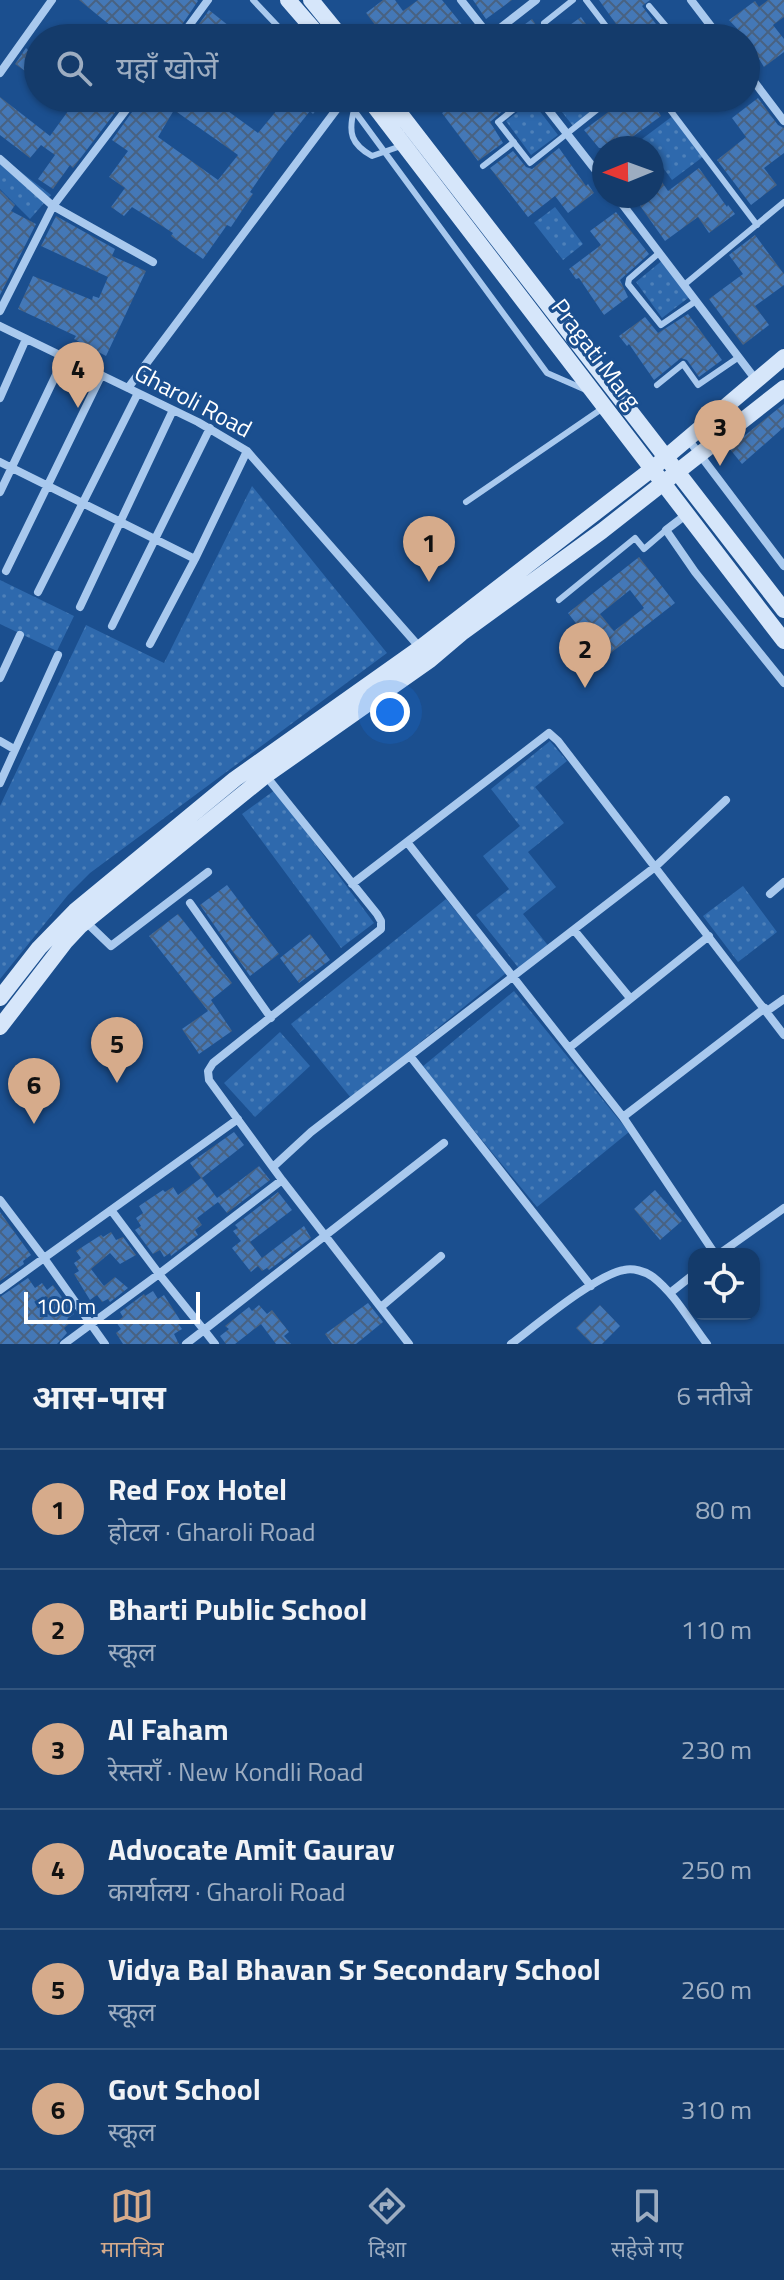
<!DOCTYPE html>
<html lang="hi">
<head>
<meta charset="utf-8">
<style>
	body { margin:0; font-family:"Titillium Web","Noto Sans Devanagari",sans-serif; background:#1d4271; color:#f1f3f6 }
	.controls { position:absolute; right:24px; bottom:24px; display:grid; overflow:hidden; border-radius:16px; box-shadow:0 2px 6px #0004 }
	.controls button { width:72px; height:72px; display:grid; place-items:center; padding:0; border:0; border-bottom:2px solid #33557e; background:#143b6b; color:#f1f3f6; font:40px sans-serif }
	.compass { position:absolute; left:592px; top:136px; width:72px; height:72px; border-radius:50%; background:#143b6b; box-shadow:0 2px 6px #0004; rotate:269deg }
	.scale { position:absolute; left:24px; bottom:20px; width:176px; box-sizing:border-box; padding-left:8px; border:4px solid #fff; border-top:0; font-size:22px; line-height:28px; white-space:nowrap; color:#fff; -webkit-text-stroke:6px #1b4f8f; paint-order:stroke }
	.you { position:absolute; left:390px; top:712px; width:28px; height:28px; margin:-20px; border:6px solid #fff; border-radius:50%; background:#1a73e8; box-shadow:0 0 0 12px #1a73e833 }
	.badge { display:grid; place-items:center; width:52px; height:52px; border-radius:50%; background:#d6ab8b; color:#111; font-size:26px; font-weight:700 }
	.pin { position:absolute; translate:-50% -66px; filter:drop-shadow(0 2px 4px #0008) }
	.pin::after { content:''; position:absolute; top:42px; width:28px; height:24px; background:inherit; clip-path:polygon(0 0,100% 0,50% 100%) }
	.list { margin:0; padding:0; list-style:none }
	h2 { display:flex; justify-content:space-between; align-items:center; height:104px; margin:0; padding:0 32px; font-size:34px }
	h2 small { font-size:26px; font-weight:400; color:#9dadc1 }
	.list li { display:grid; grid-template-columns:52px 1fr auto; gap:24px; align-items:center; box-sizing:border-box; height:120px; padding:0 32px; border-top:2px solid #33557e }
	.list b { display:block; font-size:30px; white-space:nowrap }
	.list p { margin:0; font-size:26px; white-space:nowrap; color:#9dadc1 }
	.list em { font-size:26px; font-style:normal; color:#9dadc1 }
	.icon { flex:none; width:44px; height:44px; fill:none; stroke:currentColor; stroke-width:2; stroke-linecap:round; stroke-linejoin:round }
	.map { position:relative; flex:none; width:784px; height:1344px; overflow:hidden }
	.search { position:absolute; background:#143b6b; box-shadow:0 2px 6px #0004; left:24px; right:24px; top:24px; height:88px; display:flex; align-items:center; gap:20px; box-sizing:border-box; padding:0 28px; border-radius:44px; color:#9dadc1; font-size:30px }
	.sheet { height:824px; background:#143b6b }
	nav { display:flex; justify-content:space-around; align-items:center; box-sizing:border-box; height:112px; border-top:2px solid #33557e; background:#143b6b; font-size:22px; color:#9dadc1 }
	nav a { display:grid; justify-items:center; gap:4px }
	nav .on { color:#d6ab8b }
	.map>svg:first-child { display:block }
	.green { fill:url(#green-dots) }
	.building { fill:url(#building-cross-hatch); fill-rule:evenodd }
	.lines { fill:none; stroke-linecap:round; stroke-linejoin:round }
	.lane { stroke:#a9c9ee; stroke-width:6 }
	.street { stroke:#a9c9ee; stroke-width:8 }
	.secondary { stroke:#d6e6fa; stroke-width:16 }
	.labels { text-anchor:middle; stroke-width:6; stroke-linejoin:round; paint-order:stroke }
	.street-label { font-size:24px; fill:#fff; stroke:#1b4f8f }
</style>
</head>
<body>
<div class="map">
<svg width="784" height="1344" viewBox="0 0 784 1344">
	<defs>
		<pattern id="green-dots" width="8" height="8" patternUnits="userSpaceOnUse" patternTransform="scale(2)"><rect width="8" height="8" fill="#2e69ad"/><path d="M2 2h.1M6 6h.1" fill="none" stroke="#4d80b9" stroke-width="1.8" stroke-linecap="round"/></pattern>
		<pattern id="building-cross-hatch" width="8" height="8" patternUnits="userSpaceOnUse" patternTransform="scale(2)"><rect width="8" height="8" fill="#4478b7"/><path d="M0 0l8 8M0 8l8-8" fill="none" stroke="#486282"/></pattern>
	</defs>
	<rect width="100%" height="100%" fill="#1b4f8f"/>
	<path class="green" d="M551 98H589L596 107 573 126Z
		M532 101 558 135 531 155 506 121Z
		M674 115 704 156 672 180 652 153V148H648L642 139Z
		M0 156 51 195 30 219 0 189Z
		M555 207 583 244 563 260 534 223Z
		M664 259 692 295 662 318 636 282Z
		M252 486 387 653 90 873 68 895 0 979V806L86 625 164 663Z
		M0 580 74 616 57 651 0 624Z
		M550 741 567 761 535 787 564 823 528 852 556 887 523 914 550 948 521 971 476 915 509 889 483 856 520 826 491 789Z
		M275 790 374 923 341 948 242 814Z
		M743 886 777 932 738 962 703 916Z
		M446 899 506 973 351 1098 291 1024Z
		M514 991 629 1132 537 1207 422 1067Z
		M280 1032 310 1066 255 1117 224 1083Z"/>
	<path class="building" d="M79 0H197L198 1 173 38H126Z
		M383 0H395L403 11 418 0H442L473 38H385L366 13Z
		M473 0H512L486 19Z
		M599 0H650L642 6 656 24 641 38H626Z
		M768 0H784V17L773 25 784 39V52L764 67 746 38 729 20 755 1 759 7Z
		M209 10 234 30 228 38H189Z
		M581 17 593 34 588 38H552Z
		M532 19 545 38H506Z
		M38 39V80L15 64 26 48 29 51Z
		M0 97 50 136 71 107 60 98H126L73 168 70 165 53 189 38 179 55 155 41 145 30 158 0 135Z
		M142 98H210L258 133 287 98H326L313 114 310 111 278 151 250 192 253 194 231 227 227 225 203 259 171 236 173 233 132 207 124 216 111 207 125 188 109 177 128 151 112 140ZM174 110 238 155 218 180 158 137Z
		M463 98H471L481 112 500 98H518L490 122 503 143 478 161 442 113Z
		M608 98H655L661 109 658 111 661 116 631 138 638 148H599L584 130 615 107Z
		M758 98 778 125 784 128V153L764 168 777 185 751 205 717 160 746 137 732 118Z
		M559 148 586 186 588 184 594 193 568 213 555 196 528 217 490 168 513 151 526 167 532 169Z
		M699 168 727 207 728 205 735 214 709 233 698 217 665 241 633 196H652V180L658 176 668 191Z
		M0 190 15 205 11 211 36 224 0 295Z
		M616 212 649 254 620 280 628 297 604 315 579 278 576 279 569 269 601 245 590 231Z
		M56 216 115 249 112 256 146 271 106 356 74 339 76 336 18 309 33 276 92 300 93 296 99 298 108 277 41 246Z
		M755 235 784 274V285L755 306 769 325 743 345 709 299 743 274 729 255Z
		M688 314 722 360 699 377 687 360 681 358 654 380 629 344 627 346 619 336 645 317 658 333Z
		M784 404V427L742 464 729 448Z
		M639 557 675 603 603 659 568 613ZM630 590 644 608 614 631 600 614Z
		M227 885 279 954 250 976 200 905Z
		M178 914 232 983 211 1000 232 1031 199 1054 182 1029 208 1011 149 936Z
		M310 934 330 960 299 983 280 958Z
		M234 1132 244 1145 202 1178 217 1198 259 1166 270 1180 227 1213 218 1202 197 1218 202 1225 195 1230 198 1235 171 1256 170 1253 164 1257 160 1250 153 1254 135 1230 141 1226 136 1218 143 1213 139 1206 163 1190 165 1192 173 1187 178 1195 201 1178 190 1163Z
		M655 1190 682 1221 660 1240 634 1209Z
		M278 1192 292 1210 250 1242 262 1258 304 1226 311 1238 269 1270 267 1268 262 1271 258 1266 251 1272 232 1248 241 1241 233 1231 238 1228 235 1225Z
		M0 1212 31 1255 23 1261 24 1264 0 1281Z
		M111 1232 116 1240 123 1237 136 1255 120 1264 110 1253 91 1269 104 1286 115 1277 128 1288 110 1302 108 1299 102 1302 97 1295 90 1300 74 1274 79 1271 74 1263 81 1258 76 1251 101 1235 103 1237Z
		M28 1278 35 1288 42 1283 47 1290 53 1285 74 1314 67 1319 70 1323 64 1328 67 1333 57 1344H0V1297Z
		M153 1291 158 1299 164 1295 180 1320 177 1322 182 1329 174 1334 179 1344H123L116 1333 121 1329 116 1322 123 1317 120 1312 144 1294 145 1296Z
		M368 1303 383 1322 356 1344H332L325 1334Z
		M259 1305 267 1314 272 1310 289 1332 284 1336 291 1344H276L261 1324 235 1344H226L220 1336 229 1329 225 1326 249 1307 252 1311Z
		M600 1305 620 1326 602 1344H592L576 1328Z"/>
	<g class="lines">
		<path class="lane" d="M253 0 289 38
			M586 0 615 38
			M544 23 573 0
			M665 25 674 38
			M647 38 665 25 649 6
			M345 98 547 373 586 390
			M528 98 498 122 530 163 603 105 598 98
			M661 98 757 225
			M354 110C348 133 351 144 372 156L401 146
			M483 166 514 142
			M659 253 629 279 628 284 661 325 696 301
			M684 285 784 202
			M657 385 683 364 698 385 739 357
			M466 502 603 408
			M559 600 635 538 644 549 666 530"/>
		<path class="street" d="M461 0 491 38
			M691 0 720 38
			M490 36 536 0
			M180 38 208 0
			M746 71 784 121
			M0 73 52 0
			M539 98 604 181
			M0 159 53 206 153 262
			M616 196 756 380
			M0 311 53 206 135 98
			M0 326 198 422 247 451 422 650
			M128 388 345 98
			M0 398 26 339
			M688 439 784 566
			M0 462 195 559
			M0 492 64 358
			M687 514 666 530 695 572 784 683
			M6 571 101 376
			M38 592 138 393
			M80 607 173 410
			M112 626 210 428
			M150 644 195 559 247 451
			M0 678 20 635
			M0 741 14 749
			M266 776 377 914 381 921V929L213 1063 208 1071 209 1080 282 1180 409 1344
			M0 783 58 655
			M407 842 623 1117 765 1008
			M352 884 549 733 558 741 784 1035
			M770 894 784 882
			M190 903 271 1018
			M86 922 111 946 208 872
			M574 930 630 998
			M767 1011 784 999
			M569 1048 709 936
			M410 1056 591 1286
			M623 1117 715 1254
			M273 1167 311 1132 655 867 726 800
			M0 1200 44 1258 238 1119
			M111 1210 159 1274 282 1180
			M719 1254 784 1208
			M0 1290 44 1258 105 1344
			M670 1293 694 1274
			M381 1307 441 1256
			M64 1344 159 1274 204 1330 186 1344
			M215 1344 204 1330 444 1143
			M511 1344C535 1326 597 1274 624 1270 633 1268 645 1271 653 1277 675 1294 690 1322 707 1344"/>
		<path class="secondary" d="M288 0 321 38
			M311 0 342 38
			M368 98 784 641
			M388 98 784 610
			M0 998 39 948 75 911 235 779 420 648 652 469 784 357
			M0 1027 66 941 80 926 265 776 430 660 463 632 602 531 784 388"/>
	</g>
	<g class="labels">
		<g class="street-label">
			<text transform="translate(596 354) rotate(53)" y="8">Pragati Marg</text>
			<text transform="translate(193 401) rotate(28)" y="8">Gharoli Road</text>
		</g>
	</g>
</svg>
<div class="controls">
<button><svg class="icon" aria-label="locate" viewBox="0 0 24 24"><circle cx="12" cy="12" r="6"/><path d="M12 2v4M12 18v4M2 12h4M18 12h4"/></svg></button>
</div>
<svg class="compass" viewBox="-18 -18 36 36"><path d="M0-13l5 13h-10z" fill="#e53935"/><path d="M0 13l5-13h-10z" fill="#9dadc1"/></svg>
<div class="scale">100 m</div>
<div class="you"></div>
<div class="pin badge" style="left:429px;top:582px">1</div>
<div class="pin badge" style="left:585px;top:688px">2</div>
<div class="pin badge" style="left:720px;top:466px">3</div>
<div class="pin badge" style="left:78px;top:408px">4</div>
<div class="pin badge" style="left:117px;top:1083px">5</div>
<div class="pin badge" style="left:34px;top:1124px">6</div>
<div class="search"><svg class="icon" aria-label="search" viewBox="0 0 24 24"><circle cx="10" cy="10" r="6"/><path d="M15 15l6 6"/></svg>यहाँ खोजें</div>
</div>
<section class="sheet">
<h2>आस-पास<small>6 नतीजे</small></h2>
<ul class="list">
<li><span class="badge">1</span><div><b>Red Fox Hotel</b><p>होटल · Gharoli Road</p></div><em>80 m</em></li>
<li><span class="badge">2</span><div><b>Bharti Public School</b><p>स्कूल</p></div><em>110 m</em></li>
<li><span class="badge">3</span><div><b>Al Faham</b><p>रेस्तराँ · New Kondli Road</p></div><em>230 m</em></li>
<li><span class="badge">4</span><div><b>Advocate Amit Gaurav</b><p>कार्यालय · Gharoli Road</p></div><em>250 m</em></li>
<li><span class="badge">5</span><div><b>Vidya Bal Bhavan Sr Secondary School</b><p>स्कूल</p></div><em>260 m</em></li>
<li><span class="badge">6</span><div><b>Govt School</b><p>स्कूल</p></div><em>310 m</em></li>
</ul>
</section>
<nav>
<a class="on"><svg class="icon" aria-label="map" viewBox="0 0 24 24"><path d="M3 6l6-2 6 2 6-2v14l-6 2-6-2-6 2zM9 4v14M15 6v14"/></svg>मानचित्र</a>
<a><svg class="icon" aria-label="directions" viewBox="0 0 24 24"><path d="M12 3l9 9-9 9-9-9zM9 14v-3h6M13 9l2 2-2 2"/></svg>दिशा</a>
<a><svg class="icon" aria-label="saved" viewBox="0 0 24 24"><path d="M7 4h10v16l-5-4-5 4z"/></svg>सहेजे गए</a>
</nav>
</body>
</html>
